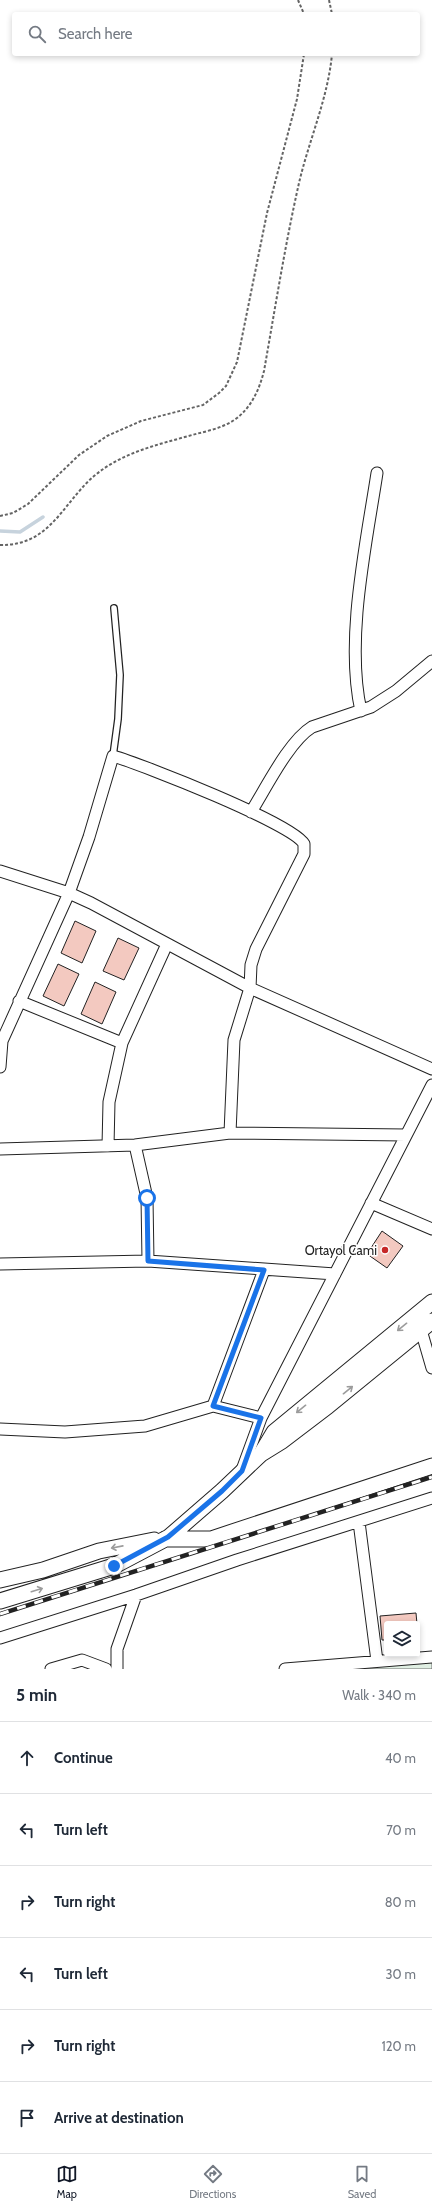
<!DOCTYPE html>
<html lang="en">
<head>
<meta charset="utf-8">
<style>
	body { margin:0; font-family:Cabin,sans-serif; background:#f6f6f7; color:#1f2937 }
	.controls { position:absolute; right:12px; bottom:12px; display:grid; overflow:hidden; border-radius:4px; box-shadow:0 2px 6px #0003 }
	.controls button { width:36px; height:36px; display:grid; place-items:center; padding:0; border:0; border-bottom:1px solid #e0e1e3; background:#fff; color:#1f2937; font:20px sans-serif }
	.stop { position:absolute; width:12px; height:12px; margin:-9px; border:3px solid #1a73e8; border-radius:50%; background:#fff }
	.stop.end { background:#1a73e8; border-color:#fff; box-shadow:0 1px 4px #0008 }
	.list { margin:0; padding:0; list-style:none }
	h2 { display:flex; justify-content:space-between; align-items:center; height:52px; margin:0; padding:0 16px; font-size:17px }
	h2 small { font-size:13px; font-weight:400; color:#747a83 }
	.list li { display:grid; grid-template-columns:26px 1fr auto; gap:12px; align-items:center; box-sizing:border-box; height:72px; padding:0 16px; border-top:1px solid #e0e1e3 }
	.list b { display:block; font-size:15px; white-space:nowrap }
	.list em { font-size:13px; font-style:normal; color:#747a83 }
	.icon { flex:none; width:22px; height:22px; fill:none; stroke:currentColor; stroke-width:2; stroke-linecap:round; stroke-linejoin:round }
	.map { position:relative; flex:none; width:432px; height:1669px; overflow:hidden }
	.search { position:absolute; background:#fff; box-shadow:0 2px 6px #0003; left:12px; right:12px; top:12px; height:44px; display:flex; align-items:center; gap:10px; box-sizing:border-box; padding:0 14px; border-radius:4px; color:#747a83; font-size:15px }
	.sheet { height:484px; background:#fff }
	nav { display:flex; justify-content:space-around; align-items:center; box-sizing:border-box; height:56px; border-top:1px solid #e0e1e3; background:#fff; font-size:11px; color:#747a83 }
	nav a { display:grid; justify-items:center; gap:2px }
	nav .on { color:#111827 }
	.map>svg:first-child { display:block }
	.green { fill:#e0efe3; stroke:#6f6f6f }
	.lines { fill:none; stroke-linecap:round; stroke-linejoin:round }
	.stream { stroke:#c7d3dd; stroke-width:3.5 }
	.building { fill:#f3c9c0; stroke:#222 }
	.lane-casing { stroke:#222; stroke-width:8 }
	.street-casing { stroke:#222; stroke-width:13 }
	.secondary-casing { stroke:#222; stroke-width:17 }
	.path { stroke:#646464; stroke-width:2; stroke-dasharray:3 2; stroke-linecap:butt }
	.lane { stroke:#fff; stroke-width:5.5 }
	.street { stroke:#fff; stroke-width:11 }
	.secondary { stroke:#fff; stroke-width:15 }
	.rail-casing { stroke:#222; stroke-width:4.5 }
	.rail { stroke:#fff; stroke-width:3; stroke-dasharray:9; stroke-linecap:butt }
	.oneway { stroke:#9c9c9c }
	.route { stroke:#1a73e8; stroke-width:5 }
	.poi-dot { fill:#c62828; stroke:#fff; stroke-width:1.5 }
	.labels { text-anchor:middle; stroke-width:3; stroke-linejoin:round; paint-order:stroke }
	.poi-label { font-size:13px; fill:#222; stroke:#fff; text-anchor:end }
</style>
</head>
<body>
<div class="map">
<svg width="432" height="1669" viewBox="0 0 432 1669">
	<rect width="100%" height="100%" fill="#fff"/>
	<path class="green" d="M432 1657V1669H315Z"/>
	<g class="lines">
		<path class="stream" d="M0 531 20 532 43 517"/>
	</g>
	<path class="building" d="M75 921 96 931 82 963 61 953Z
		M118 938 139 948 124 980 103 971Z
		M58 964 79 974 64 1006 43 996Z
		M95 982 116 992 102 1024 81 1014Z
		M382 1231 403 1246 387 1268 367 1254Z
		M416 1613 417 1624H387V1640H382L380 1616Z"/>
	<g class="lines">
		<defs>
			<path id="lane" d="M113 756 118 719 120 675 114 608"/>
			<path id="street" d="M361 711C345 640 366 545 377 473
				M251 812C266 788 289 741 312 727L371 707 396 691 432 661
				M0 871 69 893 91 903 250 988 432 1069
				M19 1001 122 1043
				M0 1067 2 1041 69 893 89 837 113 756C141 764 294 824 304 844V854L256 949 251 965 250 988 234 1040 230 1133
				M135 1145 147 1198 148 1261
				M108 1146 109 1102 122 1043 167 944
				M0 1149 135 1145 230 1133 406 1135
				M371 1203 432 1229
				M0 1264 148 1261 335 1274
				M421 1330 432 1368
				M213 1406 264 1270
				M0 1429 65 1432 145 1426 213 1406 261 1418
				M242 1470 261 1418 432 1085
				M359 1522 377 1661
				M0 1638 136 1595 237 1560 432 1498
				M51 1669 82 1660 106 1669
				M117 1669V1649L136 1595
				M285 1669 432 1657"/>
			<path id="secondary" d="M262 1452 274 1432 432 1302
				M165 1539H211L432 1466
				M0 1580 43 1570 99 1551 154 1540
				M0 1601 114 1566 169 1537 222 1491 261 1454 282 1441 328 1406 432 1321"/>
		</defs>
		<use href="#lane" class="lane-casing"/>
		<use href="#street" class="street-casing"/>
		<use href="#secondary" class="secondary-casing"/>
		<path class="path" d="M298 0 304 14
			M329 0 332 14
			M0 516 13 513 28 504 79 455 107 436 141 421 203 405 219 393 226 386 237 362 267 213 297 99 304 54
			M0 545C50 546 62 504 94 476 123 452 157 445 192 435 207 431 224 428 237 418 252 406 259 390 264 371 275 309 285 245 299 183 309 140 328 98 332 54"/>
		<use href="#lane" class="lane"/>
		<use href="#street" class="street"/>
		<use href="#secondary" class="secondary"/>
		<defs>
			<path id="rail" d="M0 1614 432 1477"/>
		</defs>
		<use href="#rail" class="rail-casing"/>
		<use href="#rail" class="rail"/>
	</g>
	<defs><path id="oneway-shaft" d="M-6 0H5M1.5-3L5.5 0L1.5 3" fill="none" stroke-width="1.6" stroke-linecap="round" stroke-linejoin="round"/></defs>
	<g class="oneway">
		<use href="#oneway-shaft" transform="translate(402 1327) rotate(141)"/>
		<use href="#oneway-shaft" transform="translate(348 1390) rotate(-39)"/>
		<use href="#oneway-shaft" transform="translate(301 1409) rotate(141)"/>
		<use href="#oneway-shaft" transform="translate(117 1547) rotate(169)"/>
		<use href="#oneway-shaft" transform="translate(37 1590) rotate(-17)"/>
	</g>
	<g class="lines">
		<path class="route" d="M114 1566 168 1537 222 1491 242 1471 261 1418 213 1406 264 1270 148 1261 147 1198"/>
	</g>
	<circle class="poi-dot" cx="385" cy="1250" r="4"/>
	<g class="labels">
		<g class="poi-label">
			<text x="377" y="1255">Ortayol Cami</text>
		</g>
	</g>
</svg>
<div class="controls">
<button><svg class="icon" aria-label="layers" viewBox="0 0 24 24"><path d="M12 4l9 5-9 5-9-5zM3 14l9 5 9-5"/></svg></button>
</div>
<div class="stop" style="left:147px;top:1198px"></div>
<div class="stop end" style="left:114px;top:1566px"></div>
<div class="search"><svg class="icon" aria-label="search" viewBox="0 0 24 24"><circle cx="10" cy="10" r="6"/><path d="M15 15l6 6"/></svg>Search here</div>
</div>
<section class="sheet">
<h2>5 min<small>Walk · 340 m</small></h2>
<ul class="list">
<li><svg class="icon" aria-label="ahead" viewBox="0 0 24 24"><path d="M12 20V5M6 11l6-6 6 6"/></svg><div><b>Continue</b></div><em>40 m</em></li>
<li><svg class="icon" aria-label="left" viewBox="0 0 24 24"><path d="M17 20v-9H6M10 6l-5 5 5 5"/></svg><div><b>Turn left</b></div><em>70 m</em></li>
<li><svg class="icon" aria-label="right" viewBox="0 0 24 24"><path d="M7 20v-9h11M14 6l5 5-5 5"/></svg><div><b>Turn right</b></div><em>80 m</em></li>
<li><svg class="icon" aria-label="left" viewBox="0 0 24 24"><path d="M17 20v-9H6M10 6l-5 5 5 5"/></svg><div><b>Turn left</b></div><em>30 m</em></li>
<li><svg class="icon" aria-label="right" viewBox="0 0 24 24"><path d="M7 20v-9h11M14 6l5 5-5 5"/></svg><div><b>Turn right</b></div><em>120 m</em></li>
<li><svg class="icon" aria-label="arrive" viewBox="0 0 24 24"><path d="M6 21V4h12l-3 4 3 4H6"/></svg><div><b>Arrive at destination</b></div></li>
</ul>
</section>
<nav>
<a class="on"><svg class="icon" aria-label="map" viewBox="0 0 24 24"><path d="M3 6l6-2 6 2 6-2v14l-6 2-6-2-6 2zM9 4v14M15 6v14"/></svg>Map</a>
<a><svg class="icon" aria-label="directions" viewBox="0 0 24 24"><path d="M12 3l9 9-9 9-9-9zM9 14v-3h6M13 9l2 2-2 2"/></svg>Directions</a>
<a><svg class="icon" aria-label="saved" viewBox="0 0 24 24"><path d="M7 4h10v16l-5-4-5 4z"/></svg>Saved</a>
</nav>
</body>
</html>
